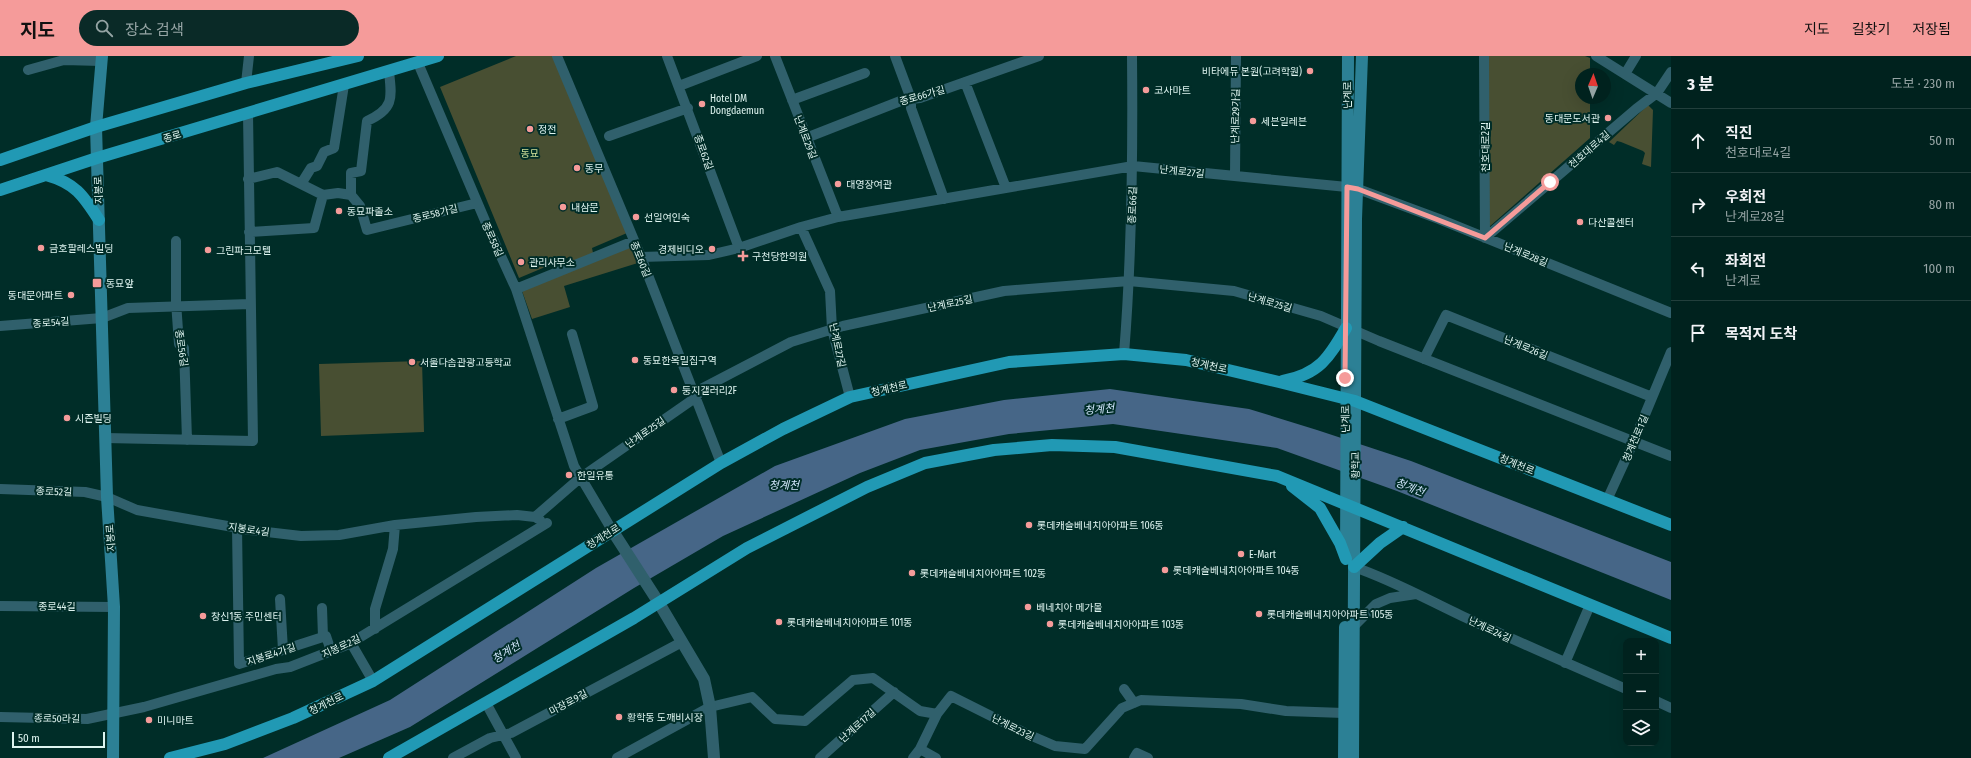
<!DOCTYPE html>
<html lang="ko">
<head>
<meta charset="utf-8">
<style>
	body { margin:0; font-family:"Fira Sans Condensed","Noto Sans KR",sans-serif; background:#0a2a27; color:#f1f3f6 }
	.controls { position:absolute; right:12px; bottom:12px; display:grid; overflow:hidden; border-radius:8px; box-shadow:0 4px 16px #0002 }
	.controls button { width:36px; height:36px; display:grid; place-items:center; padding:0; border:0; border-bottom:1px solid #223f3c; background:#00221e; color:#f1f3f6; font:20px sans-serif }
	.compass { position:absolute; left:1575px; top:12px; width:36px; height:36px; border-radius:50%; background:#00221e; box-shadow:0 4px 16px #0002; rotate:2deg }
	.scale { position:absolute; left:12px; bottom:10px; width:93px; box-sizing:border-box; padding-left:4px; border:2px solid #def4f0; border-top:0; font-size:11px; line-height:14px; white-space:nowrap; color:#def4f0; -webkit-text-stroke:3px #002d28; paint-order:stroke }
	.stop { position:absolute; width:12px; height:12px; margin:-9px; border:3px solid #f59b9a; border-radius:50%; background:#fff }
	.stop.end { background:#f59b9a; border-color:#fff; box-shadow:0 1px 4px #0008 }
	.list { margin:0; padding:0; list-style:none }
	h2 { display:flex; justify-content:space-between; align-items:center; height:52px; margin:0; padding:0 16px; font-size:17px }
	h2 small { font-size:13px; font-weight:400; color:#95a4a4 }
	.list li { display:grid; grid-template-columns:26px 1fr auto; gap:12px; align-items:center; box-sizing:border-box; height:64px; padding:0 16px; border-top:1px solid #223f3c }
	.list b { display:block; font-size:15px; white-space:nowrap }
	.list p { margin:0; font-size:13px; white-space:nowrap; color:#95a4a4 }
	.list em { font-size:13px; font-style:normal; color:#95a4a4 }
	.icon { flex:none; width:22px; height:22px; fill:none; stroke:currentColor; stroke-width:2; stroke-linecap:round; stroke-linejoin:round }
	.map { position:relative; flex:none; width:1671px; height:702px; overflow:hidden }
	header { display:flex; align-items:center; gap:24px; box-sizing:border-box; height:56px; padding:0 20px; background:#f59b9a; color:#111 }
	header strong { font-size:19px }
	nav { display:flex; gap:22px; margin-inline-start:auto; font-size:14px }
	.search { width:280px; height:36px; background:#0a2a27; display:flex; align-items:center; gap:10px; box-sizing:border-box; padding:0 14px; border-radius:22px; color:#95a4a4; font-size:15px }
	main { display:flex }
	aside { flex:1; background:#00221e }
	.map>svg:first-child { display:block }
	.green { fill:#484f32 }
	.water { fill:#466687 }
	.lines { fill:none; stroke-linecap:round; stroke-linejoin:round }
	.minor { stroke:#30606c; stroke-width:10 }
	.tertiary { stroke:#30606c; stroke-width:12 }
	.secondary { stroke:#2c8095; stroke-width:12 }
	.primary { stroke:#2199b4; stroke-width:12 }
	.route { stroke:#f59b9a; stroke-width:5 }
	.poi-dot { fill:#f59b9a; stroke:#002d28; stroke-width:1.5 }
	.labels { text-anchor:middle; stroke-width:4; stroke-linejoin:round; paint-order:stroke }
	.poi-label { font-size:10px; fill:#def4f0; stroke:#002d28; text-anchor:start }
	.street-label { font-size:10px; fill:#def4f0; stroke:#002d28 }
	.park-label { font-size:10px; fill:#d0e099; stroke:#002d28 }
	.water-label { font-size:11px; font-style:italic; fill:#d1e6fc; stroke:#002d28 }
</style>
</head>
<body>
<header>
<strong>지도</strong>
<div class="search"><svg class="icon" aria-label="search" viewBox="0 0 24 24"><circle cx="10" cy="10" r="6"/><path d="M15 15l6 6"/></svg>장소 검색</div>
<nav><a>지도</a><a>길찾기</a><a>저장됨</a></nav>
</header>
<main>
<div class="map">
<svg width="1671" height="702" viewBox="0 0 1671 702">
	<rect width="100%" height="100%" fill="#002d28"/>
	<path class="green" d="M516 0H553L627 177 592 192 593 197 572 206 569 201 519 222 440 31Z
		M1489 0H1585L1590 2V18H1581V42H1590V82L1489 171Z
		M1648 49 1653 54 1651 111 1642 108 1645 97 1643 95 1621 86 1617 85 1614 89 1609 86Z
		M633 189 641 206 564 230 570 251 532 263 522 235Z
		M422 305 424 376 321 380 319 308Z"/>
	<path class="water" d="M1110 333 1249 353 1317 374 1411 405 1671 506V544L1397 435 1277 392 1113 368 1009 378 920 394 860 417 723 480 634 532 410 671 339 702H263L390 644 596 512 775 410 905 363 1004 344Z"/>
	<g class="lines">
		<path class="minor" d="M557 0 641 201 721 407
			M667 0 739 192
			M775 0 838 161
			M895 0 911 43V52L944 143
			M1484 0 1485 182
			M1596 0 1671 47
			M418 7 489 174 516 233 574 410 612 474
			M28 14 64 4 101 5
			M1625 18 1636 0
			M965 26 1006 132
			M246 27 249 0
			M679 30 757 0
			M792 44 865 17
			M609 80 688 52
			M806 82 903 44 920 42 1039 0
			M1235 120 1236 0
			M248 123 277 116 323 139
			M301 128 311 112 317 110 324 96 334 92 344 29
			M351 139V117L361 115 367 65C394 53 392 42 389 16
			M801 171 830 235 832 273 850 341
			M249 176 314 172 323 139 338 137 351 139 360 150 367 174 477 147
			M1485 182 1636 53 1657 37 1671 16
			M176 185V246L179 288 184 292 187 384
			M641 201 709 199 739 192 801 171 838 161 1133 110 1347 131 1358 133 1439 163 1671 257
			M516 233 634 185
			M0 270 102 262 128 252 250 248
			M1124 298C1132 199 1133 100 1132 0
			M1424 303 1446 259 1652 341
			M558 363 593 350 572 278
			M105 382 253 385 248 58
			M0 433 85 436 107 441 137 454 250 474 301 480 339 479 395 469 476 461 517 459 535 461 540 464
			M1607 444 1634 385 1671 296
			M535 461 580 422 695 342 703 332 791 286 843 270 1004 235 1129 225 1234 235 1321 260 1379 285 1671 400
			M237 471 239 608 326 580 331 595
			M1354 511C1392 524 1426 543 1462 560 1516 585 1571 609 1626 633
			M280 543 283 594
			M0 550 114 551
			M322 552 323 581
			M1354 570 1376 548 1390 542 1416 538
			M375 573V553L393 493 395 469
			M351 587 373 625
			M1565 607 1590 549
			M1124 633 1134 647
			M1656 645 1671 652
			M486 647 516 702
			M0 661 87 663 144 651 276 613 290 611 349 588 547 467
			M920 693 936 702
			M453 702 490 682 511 677 682 586
			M617 702 710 651 752 641 775 663 805 665 853 624 873 622 920 655 937 658 951 640 1025 677 1055 690 1085 693 1122 652 1141 644 1241 648 1286 655 1344 657
			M820 702 894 636
			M913 702 920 693 937 658
			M1134 702 1137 697 1148 702"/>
		<path class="tertiary" d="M612 474 659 547 704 623 710 651 714 702"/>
		<path class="secondary" d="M102 0 96 71 107 441 114 551 113 702
			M1346 501 1348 0
			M1344 702 1345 571
			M1353 702 1356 163 1362 0"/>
		<path class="primary" d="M0 104 96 71 246 27 358 0
			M46 119C75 127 83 139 99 164
			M0 134 97 102 438 0
			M1283 325C1319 318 1329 302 1346 272
			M1292 430 1320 452 1340 487 1346 503
			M1354 511 1380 487 1403 471
			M170 702 225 688 293 662 373 625 721 407 783 373 850 341 1009 306 1124 298 1186 304 1279 326 1355 345 1671 469
			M389 702 634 562 747 492 867 431 925 407 994 394 1052 389 1115 391 1277 420 1671 582"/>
	</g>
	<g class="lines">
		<path class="route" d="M1345 322 1347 131 1358 133 1485 182 1550 126"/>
	</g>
	<g class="poi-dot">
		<circle cx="1310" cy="15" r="4"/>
		<circle cx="1146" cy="34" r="4"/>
		<circle cx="702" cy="48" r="4"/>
		<circle cx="1608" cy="62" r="4"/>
		<circle cx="1253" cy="65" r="4"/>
		<circle cx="530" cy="73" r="4"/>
		<circle cx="577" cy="112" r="4"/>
		<circle cx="838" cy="128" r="4"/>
		<circle cx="563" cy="151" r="4"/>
		<circle cx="339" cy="155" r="4"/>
		<circle cx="636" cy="161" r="4"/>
		<circle cx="1580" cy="166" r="4"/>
		<circle cx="41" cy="192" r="4"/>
		<circle cx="712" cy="193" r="4"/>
		<circle cx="208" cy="194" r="4"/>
		<path d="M741 194h4v4h4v4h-4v4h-4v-4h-4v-4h4z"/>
		<circle cx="521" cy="206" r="4"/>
		<rect x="92" y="222" width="10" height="10" rx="2"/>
		<circle cx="71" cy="239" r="4"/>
		<circle cx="635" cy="304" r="4"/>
		<circle cx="412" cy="306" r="4"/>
		<circle cx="674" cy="334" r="4"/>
		<circle cx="67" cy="362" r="4"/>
		<circle cx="569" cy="419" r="4"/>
		<circle cx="1029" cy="469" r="4"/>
		<circle cx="1241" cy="498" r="4"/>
		<circle cx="1165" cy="514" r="4"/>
		<circle cx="912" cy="517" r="4"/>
		<circle cx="1028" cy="551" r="4"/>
		<circle cx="1259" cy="558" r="4"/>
		<circle cx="203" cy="560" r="4"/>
		<circle cx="779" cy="566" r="4"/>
		<circle cx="1050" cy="568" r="4"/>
		<circle cx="619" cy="661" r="4"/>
		<circle cx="149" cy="664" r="4"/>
	</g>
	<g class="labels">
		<g class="poi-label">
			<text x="1302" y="19" text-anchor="end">비타에듀 본원(고려학원)</text>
			<text x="1154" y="38">코사마트</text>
			<text x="710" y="46">Hotel DM<tspan x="710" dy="12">Dongdaemun</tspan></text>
			<text x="1600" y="66" text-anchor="end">동대문도서관</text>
			<text x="1261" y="69">세븐일레븐</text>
			<text x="538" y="77">정전</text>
			<text x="585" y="116">동무</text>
			<text x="846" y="132">대영장여관</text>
			<text x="571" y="155">내삼문</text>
			<text x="347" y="159">동묘파출소</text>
			<text x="644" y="165">선일여인숙</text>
			<text x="1588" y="170">다산콜센터</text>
			<text x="49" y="196">금호팔레스빌딩</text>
			<text x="704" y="197" text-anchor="end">경제비디오</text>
			<text x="216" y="198">그린파크모텔</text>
			<text x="752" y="204">구천당한의원</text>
			<text x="529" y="210">관리사무소</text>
			<text x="106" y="231">동묘앞</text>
			<text x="63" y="243" text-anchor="end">동대문아파트</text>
			<text x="643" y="308">동묘한옥밀집구역</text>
			<text x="420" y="310">서울다솜관광고등학교</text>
			<text x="682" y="338">둥지갤러리2F</text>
			<text x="75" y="366">시즌빌딩</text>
			<text x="577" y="423">한일유통</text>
			<text x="1037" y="473">롯데캐슬베네치아아파트 106동</text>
			<text x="1249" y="502">E-Mart</text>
			<text x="1173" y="518">롯데캐슬베네치아아파트 104동</text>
			<text x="920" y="521">롯데캐슬베네치아아파트 102동</text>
			<text x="1036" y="555">베네치아 메가몰</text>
			<text x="1267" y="562">롯데캐슬베네치아아파트 105동</text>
			<text x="211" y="564">창신1동 주민센터</text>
			<text x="787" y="570">롯데캐슬베네치아아파트 101동</text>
			<text x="1058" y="572">롯데캐슬베네치아아파트 103동</text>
			<text x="627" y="665">황학동 도깨비시장</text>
			<text x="157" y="668">미니마트</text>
		</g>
		<g class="street-label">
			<text transform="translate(922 39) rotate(-16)" y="4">종로66가길</text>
			<text transform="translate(1347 39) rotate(-90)" y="4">난계로</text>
			<text transform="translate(1235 60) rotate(-89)" y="4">난계로29가길</text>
			<text transform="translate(172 80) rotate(-16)" y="4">종로</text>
			<text transform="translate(806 81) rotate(69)" y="4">난계로29길</text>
			<text transform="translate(1485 91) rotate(-90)" y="4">천호대로2길</text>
			<text transform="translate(1589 93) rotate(-41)" y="4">천호대로4길</text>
			<text transform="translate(704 96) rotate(70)" y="4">종로62길</text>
			<text transform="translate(1182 115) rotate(6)" y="4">난계로27길</text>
			<text transform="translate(98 134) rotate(-92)" y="4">지봉로</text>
			<text transform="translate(1132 149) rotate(-88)" y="4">종로66길</text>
			<text transform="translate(435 157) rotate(-14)" y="4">종로58가길</text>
			<text transform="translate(493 183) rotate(66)" y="4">종로58길</text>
			<text transform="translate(1526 198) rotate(22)" y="4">난계로28길</text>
			<text transform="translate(641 203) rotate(68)" y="4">종로60길</text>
			<text transform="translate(1270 246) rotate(16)" y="4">난계로25길</text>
			<text transform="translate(950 247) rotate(-12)" y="4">난계로25길</text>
			<text transform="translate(51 266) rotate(-4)" y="4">종로54길</text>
			<text transform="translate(838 289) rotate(78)" y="4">난계로27길</text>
			<text transform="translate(1526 291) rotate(22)" y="4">난계로26길</text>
			<text transform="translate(182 292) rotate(81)" y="4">종로56길</text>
			<text transform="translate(1209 309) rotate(12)" y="4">청계천로</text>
			<text transform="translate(889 332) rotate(-13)" y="4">청계천로</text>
			<text transform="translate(1345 363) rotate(-91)" y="4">난계로</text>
			<text transform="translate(645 376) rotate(-35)" y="4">난계로25길</text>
			<text transform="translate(1635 382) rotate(-67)" y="4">청계천로1길</text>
			<text transform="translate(1517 408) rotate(22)" y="4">청계천로</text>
			<text transform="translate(1355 409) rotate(-90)" y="4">황학교</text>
			<text transform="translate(54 435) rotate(2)" y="4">종로52길</text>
			<text transform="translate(249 473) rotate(8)" y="4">지봉로4길</text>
			<text transform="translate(603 480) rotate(-32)" y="4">청계천로</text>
			<text transform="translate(110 482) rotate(-94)" y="4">지봉로</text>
			<text x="57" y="554">종로44길</text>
			<text transform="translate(1490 573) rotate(25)" y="4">난계로24길</text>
			<text transform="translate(341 590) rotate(-25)" y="4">지봉로2길</text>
			<text transform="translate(271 598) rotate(-18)" y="4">지봉로4가길</text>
			<text transform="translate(568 646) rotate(-28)" y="4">마장로9길</text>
			<text transform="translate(326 647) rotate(-26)" y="4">청계천로</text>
			<text transform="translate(57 662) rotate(1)" y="4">종로50라길</text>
			<text transform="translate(857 669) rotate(-42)" y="4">난계로17길</text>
			<text transform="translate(1013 671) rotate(26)" y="4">난계로23길</text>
		</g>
		<g class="park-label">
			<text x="530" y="101">동묘</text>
		</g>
		<g class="water-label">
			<text transform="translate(1099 353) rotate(-5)" y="4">청계천</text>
			<text x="784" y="433">청계천</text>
			<text transform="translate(1410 431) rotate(21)" y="4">청계천</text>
			<text transform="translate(506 596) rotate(-32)" y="4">청계천</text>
		</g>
	</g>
</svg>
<div class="controls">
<button>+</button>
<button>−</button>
<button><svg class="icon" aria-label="layers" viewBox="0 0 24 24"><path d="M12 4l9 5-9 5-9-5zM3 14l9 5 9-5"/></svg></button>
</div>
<svg class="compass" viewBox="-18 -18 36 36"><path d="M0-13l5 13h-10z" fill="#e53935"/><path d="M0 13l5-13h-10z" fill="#95a4a4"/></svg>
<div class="scale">50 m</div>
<div class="stop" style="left:1550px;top:126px"></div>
<div class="stop end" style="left:1345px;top:322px"></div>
</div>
<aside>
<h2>3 분<small>도보 · 230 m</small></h2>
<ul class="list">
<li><svg class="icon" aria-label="ahead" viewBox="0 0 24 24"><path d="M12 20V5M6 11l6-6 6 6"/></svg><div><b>직진</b><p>천호대로4길</p></div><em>50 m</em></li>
<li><svg class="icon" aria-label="right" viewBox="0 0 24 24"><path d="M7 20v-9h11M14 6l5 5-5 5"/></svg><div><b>우회전</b><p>난계로28길</p></div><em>80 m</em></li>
<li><svg class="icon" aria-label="left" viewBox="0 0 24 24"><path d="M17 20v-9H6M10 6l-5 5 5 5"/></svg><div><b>좌회전</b><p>난계로</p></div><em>100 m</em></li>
<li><svg class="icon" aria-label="arrive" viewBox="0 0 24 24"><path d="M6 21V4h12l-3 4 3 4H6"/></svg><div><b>목적지 도착</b></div></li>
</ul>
</aside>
</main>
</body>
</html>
